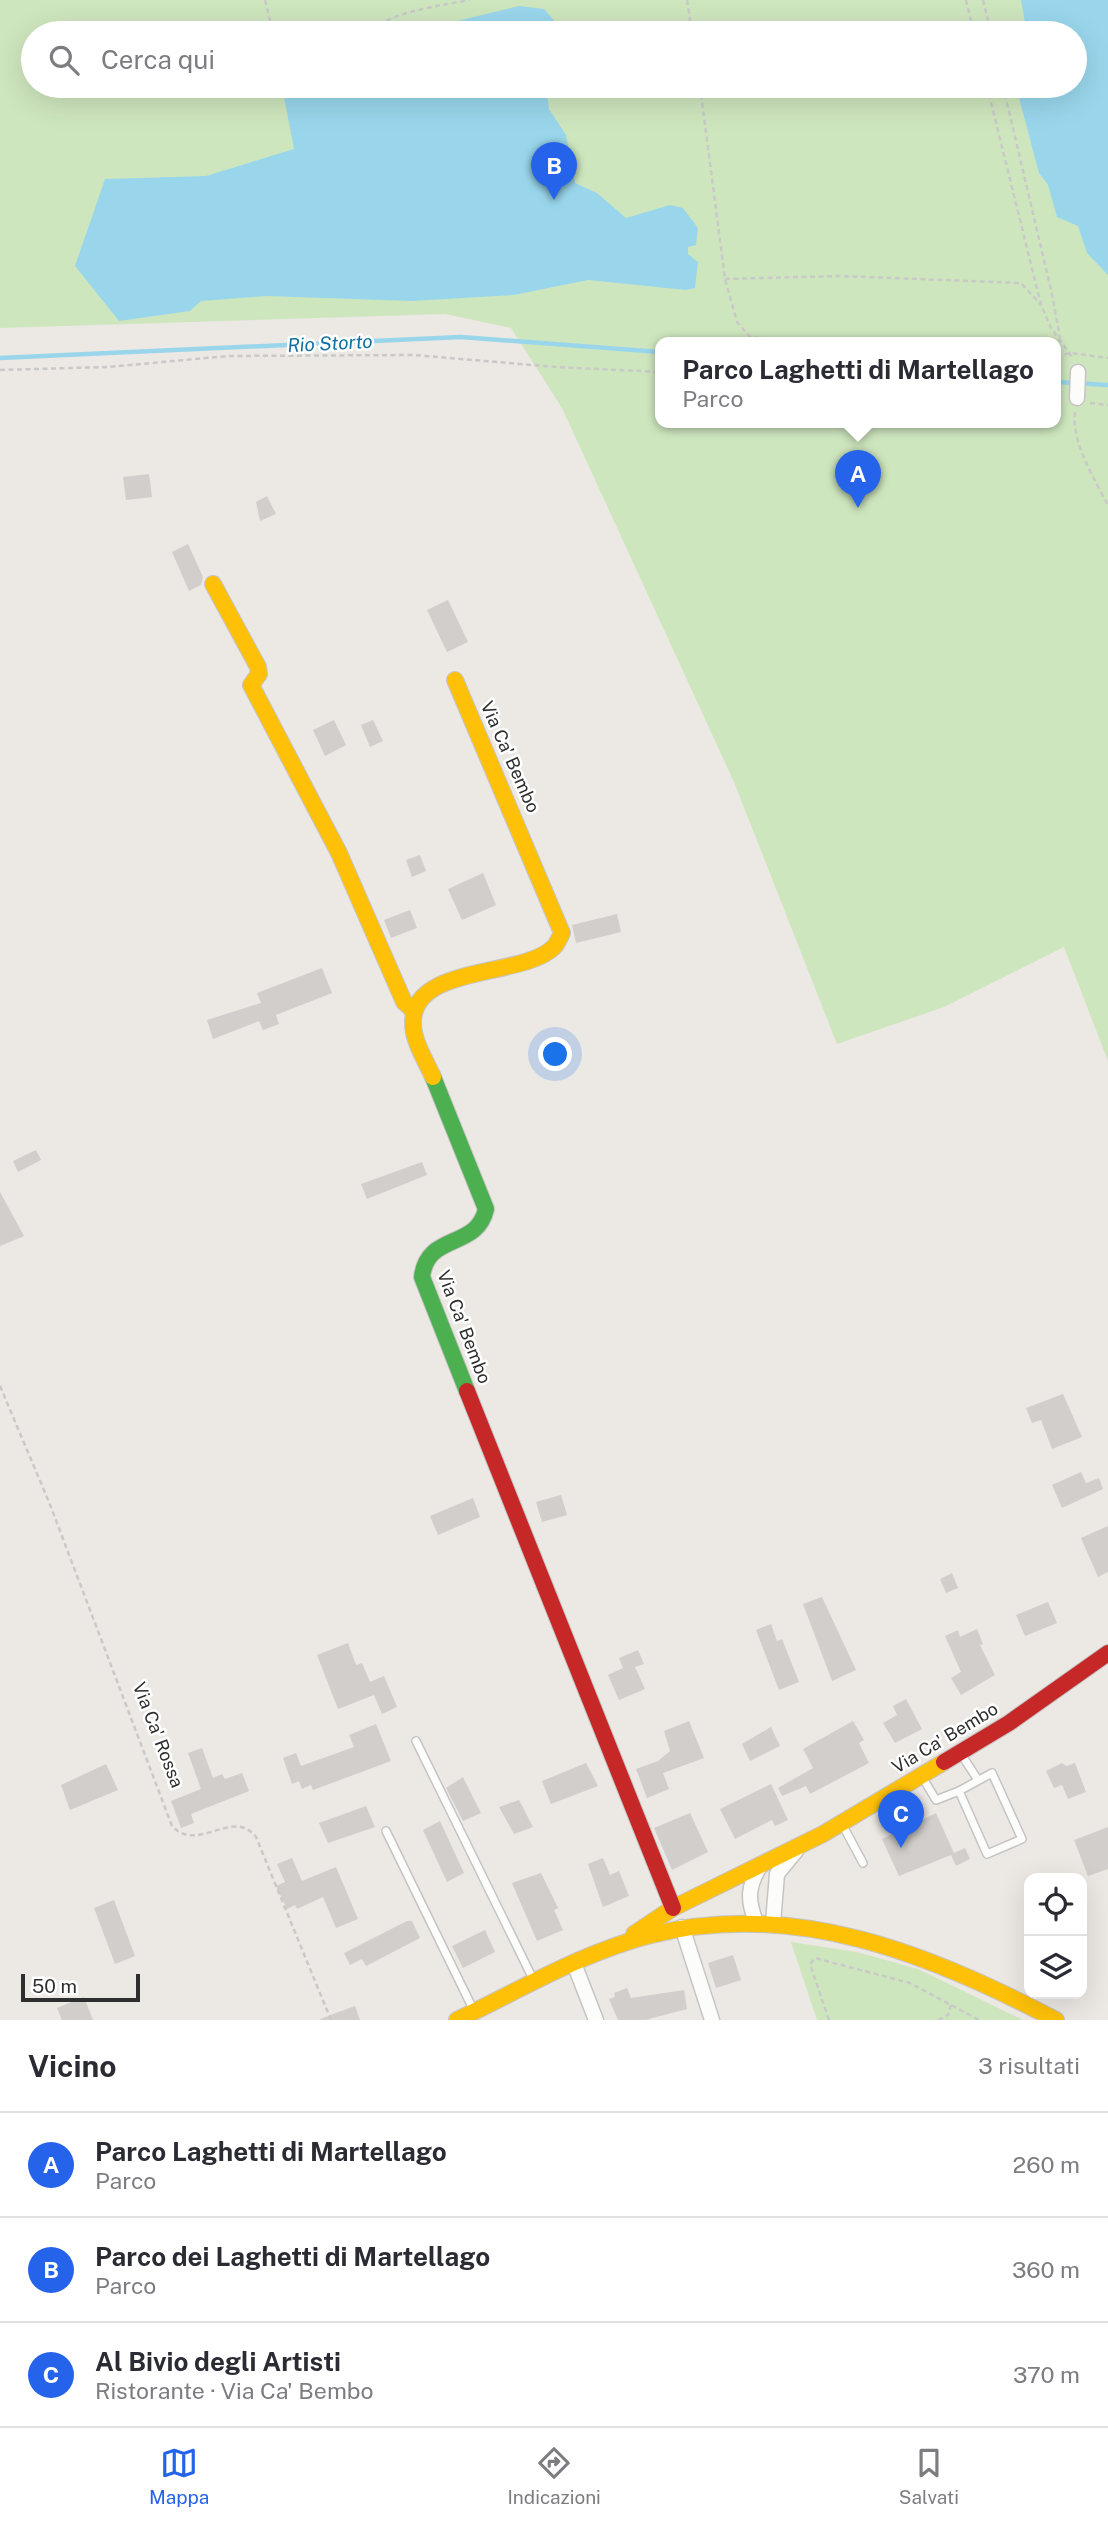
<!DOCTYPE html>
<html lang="it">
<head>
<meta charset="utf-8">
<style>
	body { margin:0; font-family:"Public Sans",sans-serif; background:#f7f7f7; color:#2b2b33 }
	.controls { position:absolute; right:21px; bottom:21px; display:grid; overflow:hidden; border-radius:14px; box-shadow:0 7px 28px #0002 }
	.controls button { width:63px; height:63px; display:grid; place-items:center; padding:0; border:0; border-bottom:2px solid #e1e1e2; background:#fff; color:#2b2b33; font:35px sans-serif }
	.scale { position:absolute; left:21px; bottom:18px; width:119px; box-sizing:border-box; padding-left:7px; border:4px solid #2e2e2e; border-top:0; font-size:19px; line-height:24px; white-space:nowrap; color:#2e2e2e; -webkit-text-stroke:5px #fff; paint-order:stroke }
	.you { position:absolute; left:556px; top:1055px; width:24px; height:24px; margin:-18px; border:5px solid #fff; border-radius:50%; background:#1a73e8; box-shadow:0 0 0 10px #1a73e833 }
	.badge { display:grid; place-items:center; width:46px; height:46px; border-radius:50%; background:#2563eb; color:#fff; font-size:23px; font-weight:700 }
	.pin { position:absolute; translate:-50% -58px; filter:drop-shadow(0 2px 4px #0008) }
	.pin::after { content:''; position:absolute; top:37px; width:24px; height:21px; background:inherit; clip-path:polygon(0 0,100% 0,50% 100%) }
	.popup { position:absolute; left:655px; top:337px; width:406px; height:91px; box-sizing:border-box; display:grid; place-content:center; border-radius:14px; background:#fff; filter:drop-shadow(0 2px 5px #0005); font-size:23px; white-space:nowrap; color:#7c7c81 }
	.popup b { font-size:26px; color:#2b2b33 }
	.popup::after { content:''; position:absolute; left:50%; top:100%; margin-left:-14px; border:14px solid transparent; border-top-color:#fff }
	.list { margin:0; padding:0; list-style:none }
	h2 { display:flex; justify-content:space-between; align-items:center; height:91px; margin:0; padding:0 28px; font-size:30px }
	h2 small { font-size:23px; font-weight:400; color:#7c7c81 }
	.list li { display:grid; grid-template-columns:46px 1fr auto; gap:21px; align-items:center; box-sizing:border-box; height:105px; padding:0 28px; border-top:2px solid #e1e1e2 }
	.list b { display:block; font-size:26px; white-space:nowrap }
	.list p { margin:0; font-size:23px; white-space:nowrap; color:#7c7c81 }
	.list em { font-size:23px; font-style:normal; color:#7c7c81 }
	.icon { flex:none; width:38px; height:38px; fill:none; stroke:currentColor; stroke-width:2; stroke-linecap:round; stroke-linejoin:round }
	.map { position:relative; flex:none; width:1108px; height:2020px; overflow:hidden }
	.search { position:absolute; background:#fff; box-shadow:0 7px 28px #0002; left:21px; right:21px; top:21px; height:77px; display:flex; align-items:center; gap:18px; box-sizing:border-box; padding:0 24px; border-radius:38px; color:#7c7c81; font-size:26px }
	.sheet { height:406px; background:#fff }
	nav { display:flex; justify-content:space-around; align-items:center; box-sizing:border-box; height:98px; border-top:2px solid #e1e1e2; background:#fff; font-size:19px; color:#7c7c81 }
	nav a { display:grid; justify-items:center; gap:4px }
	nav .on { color:#2563eb }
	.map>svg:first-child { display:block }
	.green { fill:#cee6be; fill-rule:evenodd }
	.water { fill:#99d6ec }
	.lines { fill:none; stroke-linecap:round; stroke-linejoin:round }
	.stream { stroke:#99d6ec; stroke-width:4.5 }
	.building { fill:#d1cecb }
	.lane-casing { stroke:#c5c4c5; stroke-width:10 }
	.street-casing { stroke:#c5c4c5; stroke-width:17 }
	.fast-casing { stroke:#c5c4c5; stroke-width:18 }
	.slow-casing { stroke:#c5c4c5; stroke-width:18 }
	.jam-casing { stroke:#c5c4c5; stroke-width:18 }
	.path { stroke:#c9c9c8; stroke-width:2.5; stroke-dasharray:5 3.5; stroke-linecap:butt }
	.lane { stroke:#fcfcfb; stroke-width:7 }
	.street { stroke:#fcfcfb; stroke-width:14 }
	.fast { stroke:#4caf50; stroke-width:16 }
	.slow { stroke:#ffc107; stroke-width:16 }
	.jam { stroke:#c62828; stroke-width:16 }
	.labels { text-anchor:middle; stroke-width:5; stroke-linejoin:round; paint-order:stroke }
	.street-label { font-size:18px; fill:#2e2e2e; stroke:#fff }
	.water-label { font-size:19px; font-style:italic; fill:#0d6fa3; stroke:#fff }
</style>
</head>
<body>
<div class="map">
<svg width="1108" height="2020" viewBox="0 0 1108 2020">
	<rect width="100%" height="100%" fill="#ece8e4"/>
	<path class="green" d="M0 0H1108V1061L1064 947 944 1007 837 1044 734 782 562 408 511 328 445 314 0 328ZM33 33H1075V86H33ZM660 342H1056V422H660Z
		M791 1942 857 1952 918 1969 1023 2020H817Z"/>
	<path class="water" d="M1021 0H1108V275L1087 253 1078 226 1057 217 1048 185 1039 173 1018 94 1019 86H1075V33H1027Z
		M519 6 544 9 565 33H408Z
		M332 86H546L549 109 566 135 575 183 597 193 626 218 670 205 683 208 698 228 696 245 688 247V254L698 262 695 288 686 290 588 280 514 295 412 301 266 296 201 301 190 311 119 321 75 266 105 179 206 176 294 149 284 97 290 90 321 98Z"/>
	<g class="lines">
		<path class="stream" d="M0 358 461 337 660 352
			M1056 382 1108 385"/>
	</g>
	<path class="building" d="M149 474 152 497 126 500 123 477Z
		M267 496 276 514 260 521 256 502Z
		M188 544 203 577 201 585 189 591 172 552Z
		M448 600 468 642 447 652 427 610Z
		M334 720 346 745 325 756 313 730Z
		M373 720 383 741 370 747 361 725Z
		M420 855 426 871 412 877 406 860Z
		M483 873 496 905 462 920 448 889Z
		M410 910 417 928 391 938 384 920Z
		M617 914 621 932 576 943 572 925Z
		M322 968 332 993 276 1015 279 1024 263 1030 259 1021 213 1039 207 1020 261 1003 257 993Z
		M36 1150 41 1160 18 1172 13 1161Z
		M422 1162 427 1175 367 1199 361 1184Z
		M0 1192 24 1236 0 1246Z
		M1063 1394 1082 1437 1052 1449 1041 1420 1032 1423 1026 1408Z
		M1081 1472 1086 1483 1099 1478 1103 1489 1062 1508 1052 1485Z
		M561 1495 567 1515 542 1522 536 1502Z
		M473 1498 480 1517 438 1535 430 1516Z
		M1108 1526V1572L1098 1577 1081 1538Z
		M952 1573 958 1588 946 1593 940 1579Z
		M822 1597 856 1670 832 1681 803 1604Z
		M1048 1602 1057 1623 1025 1636 1016 1615Z
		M771 1624 777 1641 782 1639 799 1682 779 1690 756 1630Z
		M977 1629 983 1644 980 1645 995 1675 961 1695 951 1678 961 1672 945 1636 958 1630 960 1637Z
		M348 1643 356 1665 362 1663 370 1682 384 1676 397 1707 382 1714 374 1695 338 1709 317 1655Z
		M638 1650 644 1664 635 1667 645 1689 619 1700 608 1675 623 1668 619 1658Z
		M906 1699 922 1729 895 1743 883 1723 897 1715 893 1706Z
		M689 1721 704 1758 663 1773 669 1789 647 1798 636 1769 658 1761 670 1751 664 1731Z
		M853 1721 864 1740 859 1743 869 1763 810 1794 806 1786 782 1796 778 1788 813 1768 803 1749Z
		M376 1724 391 1761 313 1790 311 1785 302 1789 299 1781 292 1784 283 1758 296 1753 301 1766 354 1747 349 1735Z
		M771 1727 780 1746 750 1761 742 1744Z
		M202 1748 213 1778 222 1774 225 1779 242 1773 249 1791 191 1814 194 1823 181 1828 171 1801 201 1789 188 1753Z
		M586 1763 598 1786 551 1804 542 1781Z
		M1062 1763 1067 1766 1075 1763 1086 1792 1068 1799 1062 1785 1054 1788 1046 1771Z
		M106 1764 118 1790 70 1810 61 1785Z
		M463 1777 481 1813 463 1821 446 1788Z
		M771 1784 788 1820 775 1826 772 1820 735 1839 720 1809Z
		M519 1800 533 1827 514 1834 499 1807Z
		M366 1806 375 1827 328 1843 319 1823Z
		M690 1813 708 1852 672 1870 654 1828Z
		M936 1813 954 1853 965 1848 970 1859 956 1866 951 1855 899 1876 882 1839Z
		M440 1821 464 1873 447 1882 423 1830Z
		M1108 1827V1869L1088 1876 1074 1840Z
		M292 1858 302 1881 336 1867 358 1919 336 1928 323 1897 297 1909 295 1905 287 1909 276 1886 285 1882 277 1864Z
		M603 1858 610 1875 619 1871 629 1896 603 1907 588 1864Z
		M541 1873 558 1908 554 1910 563 1930 537 1941 512 1883Z
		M114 1900 135 1956 115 1964 94 1908Z
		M407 1921H412L420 1938 366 1966 362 1959 350 1965 344 1953Z
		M485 1930 495 1952 463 1968 452 1946Z
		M733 1955 741 1980 716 1988 708 1963Z
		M627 1988 631 1998 684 1990 687 2009 645 2020H618L609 1999 615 1997 614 1993Z
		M84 1997 93 2020H62L57 2008Z
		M355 2006 360 2020H321L320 2019Z"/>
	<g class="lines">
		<defs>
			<path id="lane" d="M416 1741 533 1979
				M961 1754 978 1780
				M921 1775 936 1800 959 1791 987 1854 1022 1839 992 1773 959 1791
				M842 1824 863 1863
				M386 1831 473 2009"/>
			<path id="street" d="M1077 398 1078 372
				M756 1922C747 1899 748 1887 760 1866
				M773 1923 777 1874 796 1851
				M682 1927 712 2020
				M575 1966 596 2020"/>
			<path id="fast" d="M433 1077 486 1209C477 1250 427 1232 422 1277L467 1391"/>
			<path id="slow" d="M213 584 258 667 259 674 251 685 339 853 404 1002 414 1011
				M433 1077C426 1061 412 1040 413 1021 415 964 523 978 554 947 557 944 560 937 562 933L455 680
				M634 1934 673 1908 823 1834 944 1762
				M457 2020C520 1990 583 1952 651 1935 794 1899 931 1954 1056 2020"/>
			<path id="jam" d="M467 1391 673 1908
				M944 1762 1009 1723 1108 1653"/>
		</defs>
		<use href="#lane" class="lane-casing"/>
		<use href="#street" class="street-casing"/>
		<use href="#fast" class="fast-casing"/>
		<use href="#slow" class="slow-casing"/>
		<use href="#jam" class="jam-casing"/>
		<path class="path" d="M265 0 273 33
			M687 0 692 33
			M966 0 974 33
			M983 0 991 33
			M364 33C396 11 432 7 470 0
			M700 86 725 279 737 322 750 337 812 342
			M987 86 1041 305 1051 328 1072 357
			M1003 86 1052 294 1060 338
			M725 279 840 276 1021 283 1041 305
			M1056 356 1071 353 1108 358
			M0 370 107 367 229 356 414 355 556 367 660 372
			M1090 403 1108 405
			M1075 412C1071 443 1095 479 1108 506
			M0 1386 49 1502 172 1826C198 1854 233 1807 256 1837L331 2020
			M829 2020 810 1964 815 1958 910 1983 979 2020
			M938 2020 948 2015 951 2005"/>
		<use href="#lane" class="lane"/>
		<use href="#street" class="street"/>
		<use href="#fast" class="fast"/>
		<use href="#slow" class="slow"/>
		<use href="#jam" class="jam"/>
	</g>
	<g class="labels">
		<g class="street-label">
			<text transform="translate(510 757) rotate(66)" y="6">Via Ca' Bembo</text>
			<text transform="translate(464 1327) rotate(69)" y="6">Via Ca' Bembo</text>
			<text transform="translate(158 1735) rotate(69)" y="6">Via Ca' Rossa</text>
			<text transform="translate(945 1738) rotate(-31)" y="6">Via Ca' Bembo</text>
		</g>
		<g class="water-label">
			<text transform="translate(330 343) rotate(-3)" y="7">Rio Storto</text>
		</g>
	</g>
</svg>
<div class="controls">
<button><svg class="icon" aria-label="locate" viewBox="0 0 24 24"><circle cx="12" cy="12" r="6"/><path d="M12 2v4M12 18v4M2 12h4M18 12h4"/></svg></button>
<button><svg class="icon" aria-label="layers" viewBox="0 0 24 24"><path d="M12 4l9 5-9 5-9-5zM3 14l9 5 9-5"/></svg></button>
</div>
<div class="scale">50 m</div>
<div class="you"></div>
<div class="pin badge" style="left:858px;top:508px">A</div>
<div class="popup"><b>Parco Laghetti di Martellago</b>Parco</div>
<div class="pin badge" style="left:554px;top:200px">B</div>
<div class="pin badge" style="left:901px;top:1848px">C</div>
<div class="search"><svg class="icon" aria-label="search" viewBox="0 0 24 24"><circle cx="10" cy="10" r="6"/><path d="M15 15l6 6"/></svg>Cerca qui</div>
</div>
<section class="sheet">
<h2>Vicino<small>3 risultati</small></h2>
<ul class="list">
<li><span class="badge">A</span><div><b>Parco Laghetti di Martellago</b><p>Parco</p></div><em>260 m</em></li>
<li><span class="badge">B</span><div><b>Parco dei Laghetti di Martellago</b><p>Parco</p></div><em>360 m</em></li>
<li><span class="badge">C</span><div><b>Al Bivio degli Artisti</b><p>Ristorante · Via Ca' Bembo</p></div><em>370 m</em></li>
</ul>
</section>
<nav>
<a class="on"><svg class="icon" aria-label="map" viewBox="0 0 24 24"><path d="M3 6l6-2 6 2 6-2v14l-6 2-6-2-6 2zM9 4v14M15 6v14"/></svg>Mappa</a>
<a><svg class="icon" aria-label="directions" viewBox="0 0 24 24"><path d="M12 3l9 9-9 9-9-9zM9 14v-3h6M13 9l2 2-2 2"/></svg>Indicazioni</a>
<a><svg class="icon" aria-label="saved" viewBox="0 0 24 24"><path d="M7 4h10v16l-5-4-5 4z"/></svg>Salvati</a>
</nav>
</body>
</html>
